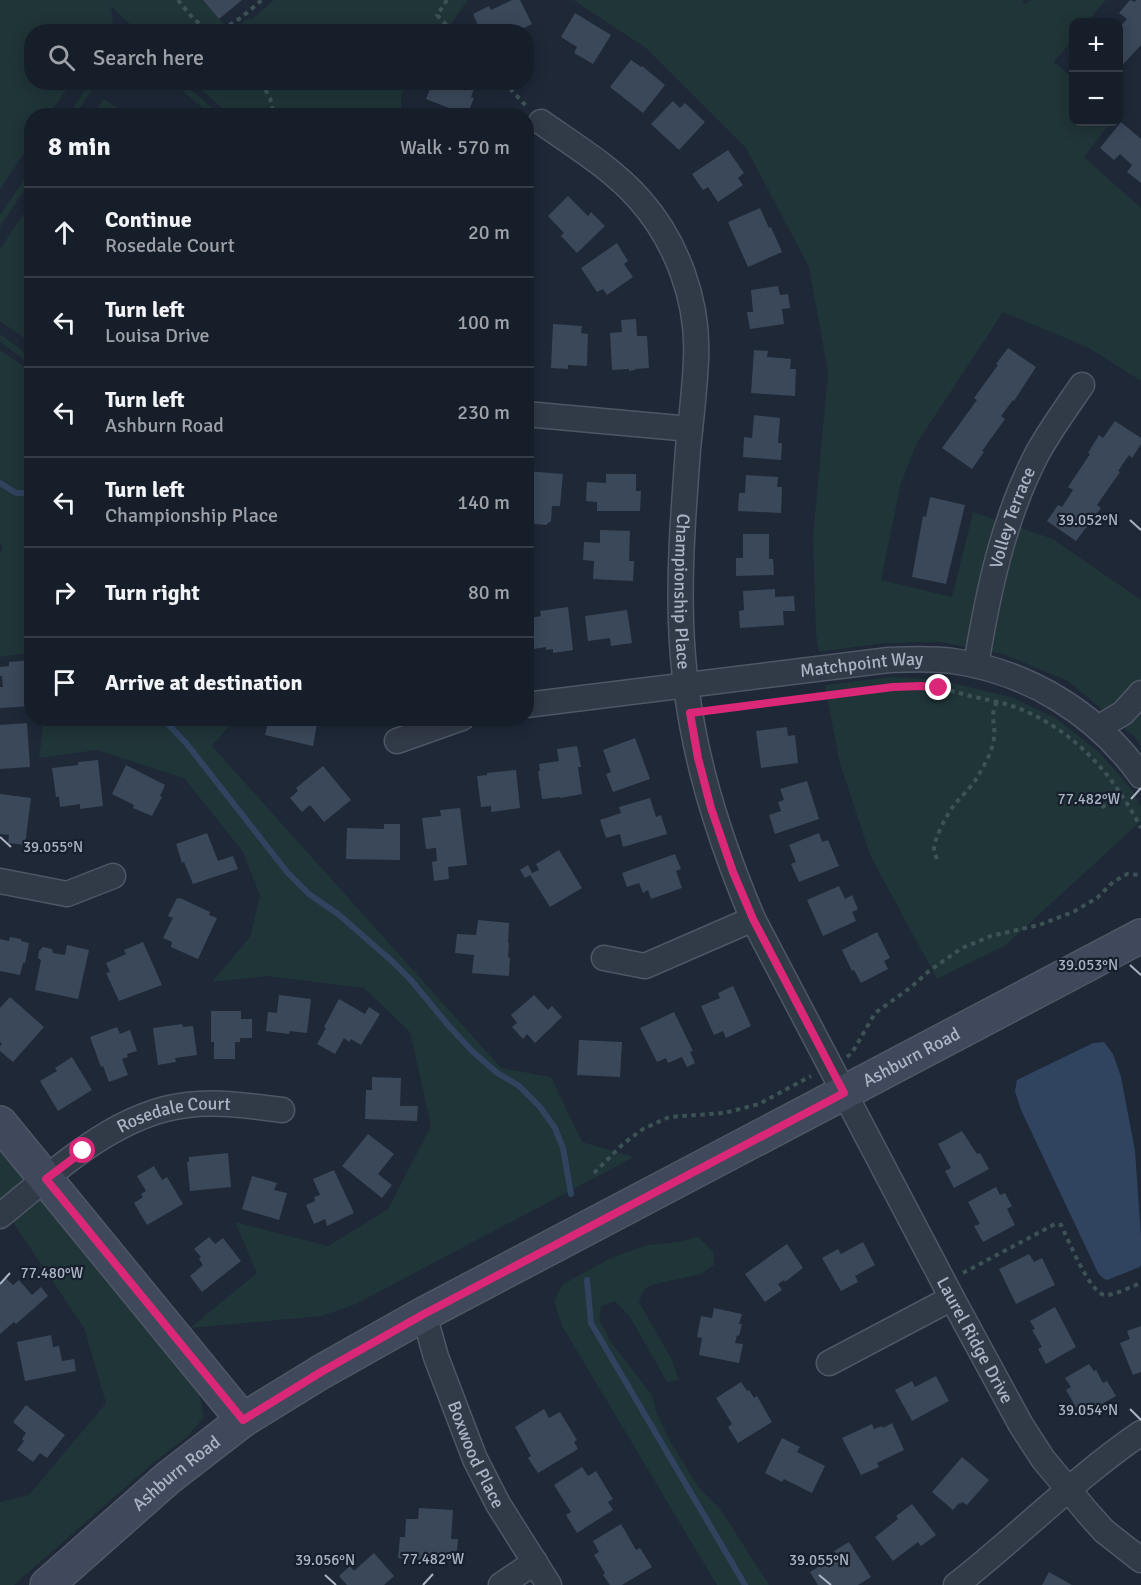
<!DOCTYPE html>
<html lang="en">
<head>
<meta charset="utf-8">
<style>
	body { margin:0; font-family:Signika,sans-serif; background:#1f2731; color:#f1f3f6 }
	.controls { position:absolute; right:18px; top:18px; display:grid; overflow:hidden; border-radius:12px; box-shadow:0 3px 15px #0003 }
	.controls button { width:54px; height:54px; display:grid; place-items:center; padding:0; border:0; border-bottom:2px solid #353c46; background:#161e29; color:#f1f3f6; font:30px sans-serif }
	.stop { position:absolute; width:18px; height:18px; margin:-14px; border:4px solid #db2777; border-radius:50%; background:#fff }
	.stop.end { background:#db2777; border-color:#fff; box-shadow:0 2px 6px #0008 }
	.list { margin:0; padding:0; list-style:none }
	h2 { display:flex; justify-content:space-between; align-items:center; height:78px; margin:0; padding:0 24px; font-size:26px }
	h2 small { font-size:20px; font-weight:400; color:#9ea2a8 }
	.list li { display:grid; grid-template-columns:39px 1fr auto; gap:18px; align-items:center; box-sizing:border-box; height:90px; padding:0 24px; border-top:2px solid #353c46 }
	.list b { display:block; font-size:22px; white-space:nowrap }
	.list p { margin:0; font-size:20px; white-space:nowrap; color:#9ea2a8 }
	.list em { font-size:20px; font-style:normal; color:#9ea2a8 }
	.icon { flex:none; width:33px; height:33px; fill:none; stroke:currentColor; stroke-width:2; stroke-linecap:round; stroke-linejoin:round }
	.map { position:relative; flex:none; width:1141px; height:1585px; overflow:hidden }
	.search { position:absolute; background:#161e29; box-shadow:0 3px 15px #0003; left:24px; top:24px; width:510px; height:66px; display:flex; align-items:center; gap:15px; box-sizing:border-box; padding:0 21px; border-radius:24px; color:#9ea2a8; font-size:22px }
	.panel { position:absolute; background:#161e29; box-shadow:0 3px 15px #0003; left:24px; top:108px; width:510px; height:618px; border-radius:24px }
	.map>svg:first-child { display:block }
	.green { fill:#203538 }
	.water { fill:#30435f }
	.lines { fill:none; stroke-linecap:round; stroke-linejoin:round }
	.stream { stroke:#30435f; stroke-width:6 }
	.building { fill:#3b485a }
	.street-casing { stroke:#4f5766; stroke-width:27 }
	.secondary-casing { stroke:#4f5766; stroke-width:36 }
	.path { stroke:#3d5255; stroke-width:4; stroke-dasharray:4.5 4.5; stroke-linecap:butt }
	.street { stroke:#313a47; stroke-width:24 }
	.secondary { stroke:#3f495b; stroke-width:33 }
	.route { stroke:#db2777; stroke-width:8 }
	.ticks { fill:none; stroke:#abb4c5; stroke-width:2 }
	.labels { text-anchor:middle; stroke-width:4.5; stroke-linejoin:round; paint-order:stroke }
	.street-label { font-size:18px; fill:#abb4c5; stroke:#171f2c }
	.ticks-label { font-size:15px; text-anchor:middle; fill:#abb4c5; stroke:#171f2c; stroke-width:4.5; stroke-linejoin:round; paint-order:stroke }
</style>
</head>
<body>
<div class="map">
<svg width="1141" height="1585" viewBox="0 0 1141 1585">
	<rect width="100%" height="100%" fill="#1e2837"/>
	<path class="green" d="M0 0H203L230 31H137L111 6 113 22 107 31 32 32V82L71 83 49 115 32 116 31 143 0 189Z
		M274 0H468L446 31H233V30L249 18 251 20Z
		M573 0H1022L1024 4 1032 0H1106L1087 22H1074L1073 39 1054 62 1073 78 1074 122H1111L1084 157 1141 208V381L1089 348 1003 312 917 443 901 483 881 580 952 597 973 512 1053 539 1141 600V746L1136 738 1068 681 1003 654 940 642 885 643 819 652 816 635 813 537 828 372 809 267 746 148 646 48Z
		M91 82 97 83 75 115H68Z
		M173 83H183L221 115H211Z
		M194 83H409L401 94V116L230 115Z
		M104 99 128 115H93Z
		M31 169V180L0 227V215Z
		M31 203V343L0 321V249Z
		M0 334 31 357V365L0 342Z
		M0 350 32 372 31 653 0 657V554L3 546 0 544Z
		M892 677 940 680 1011 697 1056 718 1099 752 1133 791 1141 807V821L1006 945 937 979 870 855 839 760 825 685Z
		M44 719H235L212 746 501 1068 551 1077 582 1142 634 1157 356 1304 322 1316 190 1328 257 1273 235 1222 328 1246 388 1209 431 1126 410 1032 364 988 267 976 212 982 250 937 260 896 243 852 184 778 97 750 39 758Z
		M0 1148 198 1388 204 1417 189 1435 153 1463 14 1585H0V1502L29 1495 106 1403 84 1328 0 1203Z
		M698 1237 713 1251 714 1265 701 1274 651 1285 644 1290 639 1302 672 1360 679 1380 667 1382 630 1317 615 1301 601 1306 599 1319 610 1341 652 1395 657 1414 670 1441 699 1488 721 1510 769 1585H717L562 1326 554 1301 563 1284 613 1257 647 1245 678 1242Z"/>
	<path class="water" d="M1104 1042 1113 1054 1121 1077 1135 1151 1141 1236V1264L1140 1267 1107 1280 1103 1278 1098 1273 1021 1110 1015 1091 1017 1080 1093 1043Z"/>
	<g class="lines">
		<path class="stream" d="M0 483 16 493H32
			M162 718 186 743 287 872 309 894 338 914 393 962 410 979 448 1025 472 1051 496 1072 519 1086 540 1107 555 1128 563 1148 571 1194
			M587 1280 591 1323 745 1585"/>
	</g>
	<path class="building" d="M203 0H242L219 19Z
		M512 0H520L532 24 516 32H481L473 14 489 6 491 10Z
		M1130 0 1135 2 1136 0H1141V45L1118 70V29L1127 19 1119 13Z
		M575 13 611 35 593 64 574 53 577 47 561 37Z
		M631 60 641 67 642 66 665 85 643 113 610 87Z
		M433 82H474L472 88 474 89 471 97 474 98 467 115 426 99Z
		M673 101 680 108 685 103 705 122 679 150 651 124Z
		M1121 122 1141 139V183L1127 172 1132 165 1120 154 1114 160 1100 148Z
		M728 150 744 173 738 178 743 185 718 202 708 187 703 190 692 174Z
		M568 196 588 216 591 212 605 226 577 253 561 236 564 233 548 216Z
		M760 208 769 228 771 227 782 252 748 267 728 222Z
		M617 243 628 261 624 264 633 277 607 295 603 289 597 292 581 268Z
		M778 286 780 295 788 294 790 308 782 309 784 324 750 329 747 312H753L751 290Z
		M636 319 637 336H647L649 368 635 369V370L629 371V369L612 370 610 333 622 332 621 320Z
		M553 324 582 326 581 333 588 334 587 366 568 365V369L551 368Z
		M1008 348 1036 367 1014 401 1013 400 1001 416 1005 419 982 451 984 452 972 469 942 448 977 400 974 398 998 365 996 364Z
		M754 350 768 351 767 357 791 359 790 369H796L795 396 751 393Z
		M754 415 780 418 778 443H782L781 460 743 457 744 437 752 438Z
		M1115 421 1141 438V444L1132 458 1129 455 1118 471 1120 472 1097 505 1101 508 1076 541 1047 521 1058 505 1062 507 1073 490 1068 487 1090 454 1088 453 1099 435 1103 438Z
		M526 471 563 474 560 506H552L551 521 546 525 535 524 531 520 532 510H526Z
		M606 474H636V491H641L640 511H597V502L586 501 587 482 606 483Z
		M746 475 778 477 777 487H782L781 513 738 511 739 493H745Z
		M930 497 965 505 946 584 912 577 923 516 926 517Z
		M600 530 630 531 629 561H634L633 581 593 579 594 561 583 560 584 542 600 543Z
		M743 534H769V559H773L774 575 736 576V558H743Z
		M775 589V597L794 596 795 611H783L784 625 740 628 739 611 744 610 743 591Z
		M568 607 573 650 553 653V649L546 650V647L534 649 530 618 541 616 540 611Z
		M627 610 632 643 611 646 610 638 588 641 585 616Z
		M32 660V706L0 708V687H3L2 676H0V667L9 666V662Z
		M282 718H318L313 746 265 735 269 719 282 721Z
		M27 723 30 767 0 769V725Z
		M787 727 788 736 795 735 798 763 761 768 756 731Z
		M635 738 650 779 613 792 606 774 611 772 603 750Z
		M577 746 581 767H578L582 794 560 798V797L542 799 538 771H540L539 764 559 761 557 749Z
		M98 760 103 806 80 809V804L60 807 59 797H56L52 768 78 765V762Z
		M126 765 165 785 160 796 162 797 152 816 133 808 134 805 112 794Z
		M323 766 351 800 324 822 310 805 302 812 290 798 298 791 296 788Z
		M516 770 520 808 491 812V806L481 807 477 776 487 775V773Z
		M807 781 819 819 775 834 769 815 781 811 778 802 784 800 780 789Z
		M0 794 31 798 25 845 8 843 9 835 0 834Z
		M650 798 656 817 661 815 667 834 623 847 620 834 606 838 600 820 621 813 619 807Z
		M460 808 467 865 448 867 449 879 434 881 432 862 437 861 436 848 426 849 422 818 441 816 440 810Z
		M384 824H400V860L346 859 347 828 384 829Z
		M207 833 218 861 233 856 238 869 193 884 184 862 182 863 176 844Z
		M819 833 822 842 828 840 839 866 799 882 791 864 796 862 789 845Z
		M559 850 582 888 550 907 530 875 525 878 520 870 528 865 532 873 539 870 536 864Z
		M675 854 681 869 676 871 682 888 651 899 648 890 643 893 639 883 627 887 622 873Z
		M839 886 845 899 852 895 858 909 852 912 856 921 823 936 807 900Z
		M177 898 179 899 180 898 210 912 209 915 217 918 198 959 171 947 172 942 163 938 173 918 168 916Z
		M478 920 509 923 508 943H509L508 957 510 958 509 976 472 973 474 955 455 953 457 934 476 935Z
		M877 932 890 958 884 961 888 969 861 983 854 970 852 971 842 950Z
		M10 937 21 939V941L29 943 25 963H23L20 975 0 971V939L9 941Z
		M143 942 162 985 119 1001 106 973 110 972 106 963 126 954 124 950Z
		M67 945 89 950 78 999 35 990 41 960 38 958 39 951 43 947 52 949 53 953 65 955Z
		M733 986 751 1026 726 1038 723 1031 714 1035 701 1006 720 998 718 993Z
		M279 995 311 999 307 1033 290 1031 289 1034 266 1031 268 1012 277 1013Z
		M534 995 548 1010 552 1006 562 1017 535 1043 527 1034 523 1039 512 1027 517 1023 511 1015Z
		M10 997 44 1027 13 1062 0 1051V1046L2 1044 0 1042V1008Z
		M339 999 365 1014 369 1007 380 1014 361 1045 351 1039 349 1042 344 1038 335 1054 317 1044 326 1028 324 1027Z
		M211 1011H241V1019H252V1038H240V1042H235V1059H214V1042H211Z
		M674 1012 693 1051 690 1052 695 1063 687 1067 682 1057 668 1063 666 1058 657 1062 640 1028Z
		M182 1024 183 1027 193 1026 197 1055 175 1058 176 1062 158 1065 153 1028Z
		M117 1027 120 1034 130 1030 137 1051 127 1054 128 1057 122 1059 128 1075 109 1082 103 1066 101 1067 90 1037Z
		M579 1040 622 1042 620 1077 577 1075Z
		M72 1057 92 1090 58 1111 40 1081 57 1071 55 1068Z
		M372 1077 401 1078 400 1106H418L417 1121 365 1119 366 1090H372Z
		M962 1131 977 1154 980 1153 989 1169 954 1188 945 1171 951 1168 938 1144Z
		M368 1134 394 1154 378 1174 392 1185 382 1198 342 1166Z
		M228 1153 231 1187 190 1191 187 1162H189V1157Z
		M154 1166 162 1180 167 1177 183 1204 147 1225 134 1203 143 1197 141 1194 146 1191 137 1176Z
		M334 1170 354 1213 327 1226 325 1219 314 1224 306 1205 315 1201 314 1197 320 1195 313 1179Z
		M252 1176 277 1183 274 1190 287 1193 279 1220 242 1209Z
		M996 1187 1000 1195 1005 1193 1012 1206 1007 1209 1015 1225 983 1242 974 1226 980 1224 968 1202Z
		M209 1237 215 1244 223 1238 241 1261 202 1292 190 1276 203 1265 199 1259 201 1257 194 1249Z
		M863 1242 875 1265 855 1276 858 1282 841 1291 822 1258 838 1249 841 1254Z
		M787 1244 803 1268 785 1282 784 1280 778 1284 782 1290 765 1302 745 1274Z
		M1029 1254 1034 1262 1042 1258 1055 1285 1016 1304 999 1269Z
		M6 1278 13 1285 19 1280 32 1295 41 1287 48 1296 16 1324 14 1322 0 1334V1283Z
		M1055 1307 1076 1347 1046 1364 1038 1349 1042 1347 1032 1330 1035 1329 1030 1321Z
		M714 1308 742 1314 739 1324H742L739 1336 737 1335 735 1343 743 1344 739 1363 699 1355 702 1338 697 1337 701 1316 712 1318Z
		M1141 1326V1372L1133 1375 1120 1343 1130 1339 1127 1331Z
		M51 1335 53 1347 59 1346 62 1361 74 1359 76 1371 25 1381 17 1342Z
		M1089 1364 1094 1371 1096 1370 1103 1383 1107 1381 1116 1396 1081 1416 1066 1390 1071 1387 1065 1378Z
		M936 1376 949 1401 912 1421 895 1390 912 1381 915 1387Z
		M741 1382 747 1391 749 1390 754 1398 757 1396 772 1422 738 1443 728 1427 732 1424 716 1398Z
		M26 1405 65 1435 47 1458 40 1453 33 1462 17 1450 24 1441 22 1439 26 1433 13 1422Z
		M544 1409 549 1418 560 1412 577 1440 574 1442 578 1449 538 1473 528 1458 531 1456 515 1427Z
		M892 1423 904 1450 877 1463 879 1467 861 1475 842 1438 872 1424 874 1429 882 1426 883 1428Z
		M782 1438 800 1447 797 1452 825 1466 812 1493 784 1479 782 1482 765 1473Z
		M962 1457 989 1480 967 1505 962 1502 960 1504 959 1503 953 1510 932 1492Z
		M582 1467 588 1476 596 1471 613 1499 608 1502 613 1510 577 1533 566 1515 571 1512 554 1485Z
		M912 1504 936 1535 921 1546 918 1542 893 1561 875 1537 898 1519 896 1516Z
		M419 1508 453 1510 451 1539H458L456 1562 398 1558 400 1537H405L406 1519H418Z
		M621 1524 636 1550 640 1548 652 1567 622 1585H610L603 1575 605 1573 594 1555 599 1552 593 1541Z
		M849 1542 871 1577 858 1585H818L810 1572 837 1556 834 1551Z
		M374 1553 394 1576 384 1585H347L339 1576 350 1566 354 1571Z
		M1049 1572 1072 1585H1042Z"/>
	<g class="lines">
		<defs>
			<g id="street">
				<path id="s1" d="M541 122C575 146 612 168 640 200 677 242 699 302 696 359 695 389 691 419 688 449 684 506 679 563 681 621 684 727 712 822 753 919L952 1298 1021 1425 1043 1459 1087 1512 1104 1531 1141 1560"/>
				<path d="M526 414 690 429"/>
				<path id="s2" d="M976 665C988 593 1003 519 1037 454 1050 430 1067 407 1082 385"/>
				<path id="s3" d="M526 705 889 660C910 659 932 658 953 661 1029 672 1097 714 1141 776"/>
				<path d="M1098 728 1123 713 1141 693"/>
				<path d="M397 741 462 718"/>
				<path d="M0 881 67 894 113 876"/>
				<path d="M604 958 645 966 753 919"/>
				<path id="s4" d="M0 1216C53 1173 115 1113 187 1105 219 1101 250 1106 282 1110"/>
				<path id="s5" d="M424 1314 436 1357 475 1459 498 1504 549 1585"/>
				<path d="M829 1363 952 1298"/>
				<path d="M501 1585 535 1562"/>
				<path d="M956 1585C1019 1536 1075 1478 1141 1433"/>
			</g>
			<g id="secondary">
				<path d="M0 1123 243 1420"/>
				<path id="s6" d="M47 1585 168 1478 243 1420 321 1372 424 1314 1141 936"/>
			</g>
		</defs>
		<use href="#street" class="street-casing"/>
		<use href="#secondary" class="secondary-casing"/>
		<path class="path" d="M178 0C183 6 188 13 193 18 219 43 241 17 262 0
			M447 0 437 15 453 32
			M261 82 270 98 274 116
			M504 82 528 108
			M709 711 893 687C908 687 924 685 939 688 949 690 960 693 970 696 988 700 1006 703 1023 710 1078 734 1114 776 1141 828
			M1102 808 1119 790
			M937 859C936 856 934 853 934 851 933 841 946 816 952 808 960 797 971 788 978 776 984 766 993 750 994 738 996 723 989 717 997 702
			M847 1057 852 1053 875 1013 910 988 929 971 962 948 991 936 1039 925 1073 912 1097 898 1113 882 1127 874 1141 875
			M594 1173 623 1144 643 1129 669 1117 724 1113 759 1104 811 1076
			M963 1273 1055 1224 1061 1225C1068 1239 1090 1294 1105 1295 1113 1296 1133 1286 1141 1283"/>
		<use href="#street" class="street"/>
		<use href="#secondary" class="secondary"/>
	</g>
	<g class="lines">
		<path class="route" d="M83 1151 46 1179 243 1420 321 1372 424 1314 844 1093 753 919 733 872 711 808 698 758 690 713 893 687 921 686 939 688"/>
	</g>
	<path class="ticks" d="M1130 520 1141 530M1131 799 1141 788M0 837 11 847M1130 965 1141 975M0 1284 10 1273M1130 1409 1141 1420M325 1575 336 1585M819 1575 831 1585M423 1585 433 1574"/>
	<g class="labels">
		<g class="street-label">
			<text dy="6" stroke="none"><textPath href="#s2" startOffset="152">Volley Terrace</textPath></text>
			<text dy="6" stroke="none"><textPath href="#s1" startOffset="532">Championship Place</textPath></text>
			<text dy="6" stroke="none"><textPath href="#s3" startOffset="338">Matchpoint Way</textPath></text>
			<text dy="6" stroke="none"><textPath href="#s6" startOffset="1017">Ashburn Road</textPath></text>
			<text dy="6" stroke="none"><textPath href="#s4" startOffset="206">Rosedale Court</textPath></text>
			<text dy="6" stroke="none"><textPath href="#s1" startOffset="1346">Laurel Ridge Drive</textPath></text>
			<text dy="6" stroke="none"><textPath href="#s5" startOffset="150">Boxwood Place</textPath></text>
			<text dy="6" stroke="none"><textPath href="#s6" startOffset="171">Ashburn Road</textPath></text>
		</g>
	</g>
	<g class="ticks-label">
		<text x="1088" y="525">39.052°N</text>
		<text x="1089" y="804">77.482°W</text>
		<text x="53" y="852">39.055°N</text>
		<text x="1088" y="970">39.053°N</text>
		<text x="52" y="1278">77.480°W</text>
		<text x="1088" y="1415">39.054°N</text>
		<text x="433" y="1564">77.482°W</text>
		<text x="325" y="1565">39.056°N</text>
		<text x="819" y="1565">39.055°N</text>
	</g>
</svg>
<div class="controls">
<button>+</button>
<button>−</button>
</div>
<div class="stop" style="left:83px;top:1151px"></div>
<div class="stop end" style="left:939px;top:688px"></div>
<div class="search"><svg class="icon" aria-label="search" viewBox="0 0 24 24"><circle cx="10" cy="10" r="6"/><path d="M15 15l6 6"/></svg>Search here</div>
<section class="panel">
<h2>8 min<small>Walk · 570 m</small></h2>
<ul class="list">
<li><svg class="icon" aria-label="ahead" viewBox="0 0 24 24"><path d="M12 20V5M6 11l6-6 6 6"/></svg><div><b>Continue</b><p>Rosedale Court</p></div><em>20 m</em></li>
<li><svg class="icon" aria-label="left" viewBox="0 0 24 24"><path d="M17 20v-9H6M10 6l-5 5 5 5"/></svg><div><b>Turn left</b><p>Louisa Drive</p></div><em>100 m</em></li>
<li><svg class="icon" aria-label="left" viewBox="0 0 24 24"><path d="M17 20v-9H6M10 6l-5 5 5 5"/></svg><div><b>Turn left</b><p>Ashburn Road</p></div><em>230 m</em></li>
<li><svg class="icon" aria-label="left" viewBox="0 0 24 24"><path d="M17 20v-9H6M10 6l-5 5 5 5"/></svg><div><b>Turn left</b><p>Championship Place</p></div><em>140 m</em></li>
<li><svg class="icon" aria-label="right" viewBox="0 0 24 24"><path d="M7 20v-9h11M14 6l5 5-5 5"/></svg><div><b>Turn right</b></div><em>80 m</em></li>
<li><svg class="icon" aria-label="arrive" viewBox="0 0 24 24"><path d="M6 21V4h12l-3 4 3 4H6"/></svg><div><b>Arrive at destination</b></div></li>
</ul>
</section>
</div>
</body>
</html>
